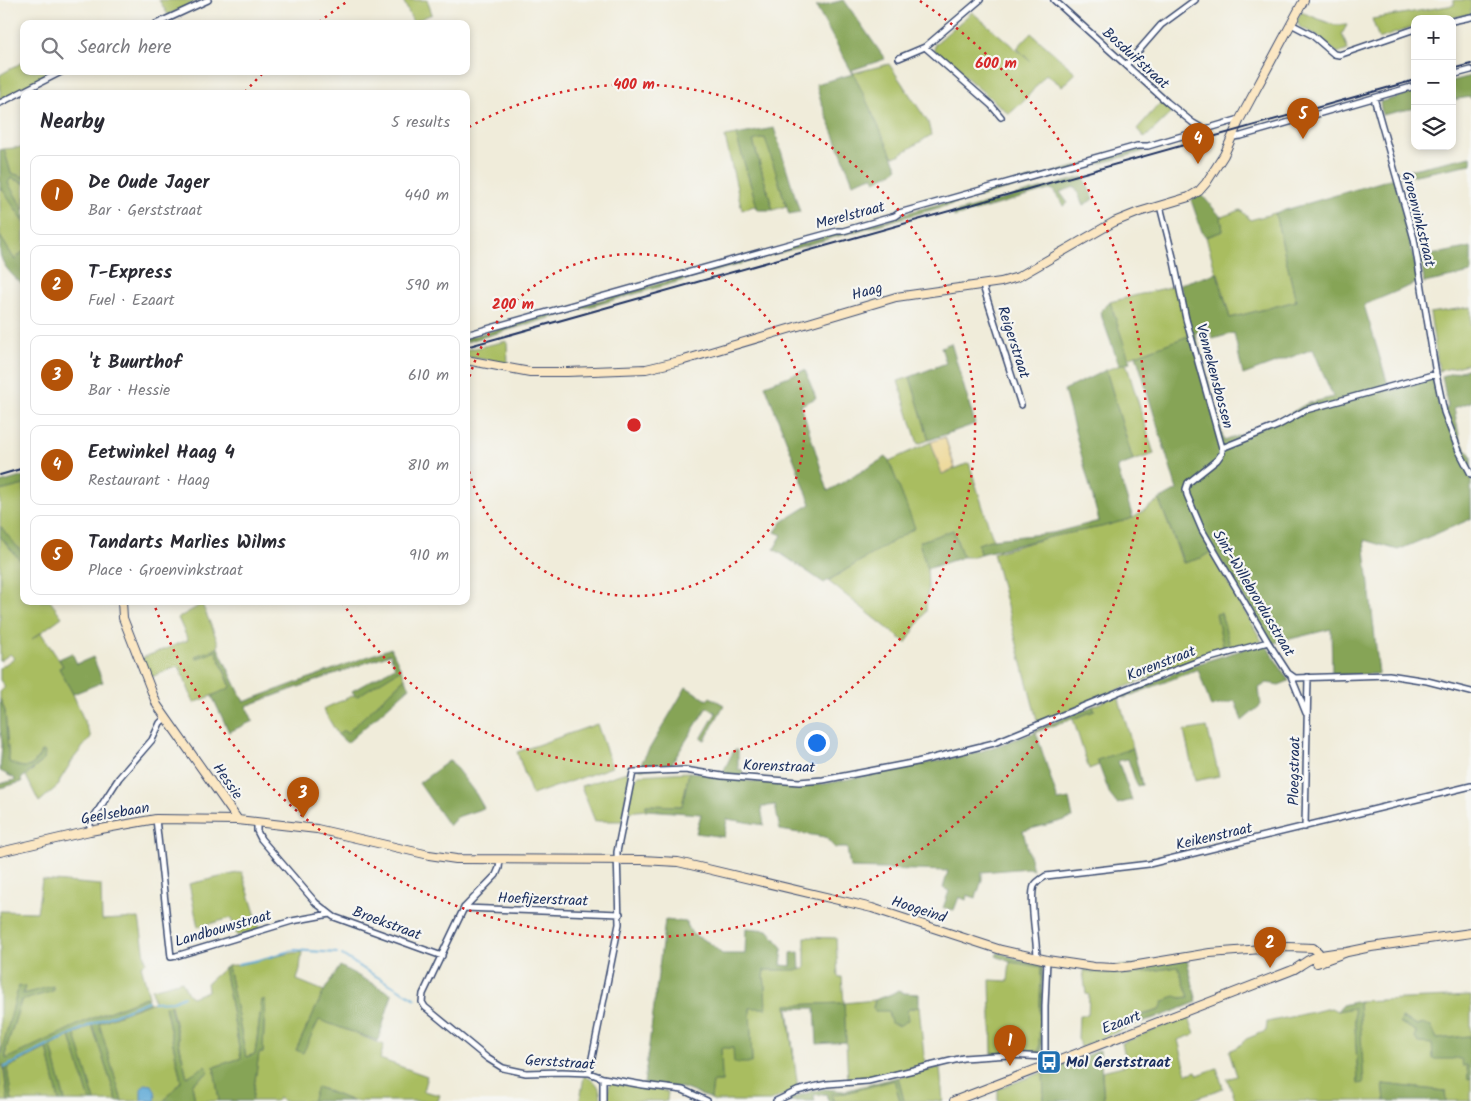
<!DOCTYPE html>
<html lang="en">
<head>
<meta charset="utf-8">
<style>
	body { margin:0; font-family:Kalam,sans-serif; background:#f2f2f3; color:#2b2b33 }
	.controls { position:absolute; right:15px; top:15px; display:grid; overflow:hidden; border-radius:10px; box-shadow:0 2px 8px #0003 }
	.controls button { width:45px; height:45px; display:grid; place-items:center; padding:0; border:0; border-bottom:1px solid #e1e1e2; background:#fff; color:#2b2b33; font:25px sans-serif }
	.you { position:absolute; left:816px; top:742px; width:18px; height:18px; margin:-12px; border:4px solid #fff; border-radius:50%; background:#1a73e8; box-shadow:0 0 0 8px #1a73e833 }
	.badge { display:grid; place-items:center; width:32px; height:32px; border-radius:50%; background:#b45309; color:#fff; font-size:16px; font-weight:700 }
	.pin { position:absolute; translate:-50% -41px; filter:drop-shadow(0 1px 2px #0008) }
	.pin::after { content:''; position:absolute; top:26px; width:18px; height:15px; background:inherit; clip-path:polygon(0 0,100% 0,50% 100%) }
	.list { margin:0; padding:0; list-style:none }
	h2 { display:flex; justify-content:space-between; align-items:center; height:65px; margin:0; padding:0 20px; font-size:21px }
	h2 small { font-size:16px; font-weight:400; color:#7c7c81 }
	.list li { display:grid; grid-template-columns:32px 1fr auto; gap:15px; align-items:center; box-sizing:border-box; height:80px; margin:0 10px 10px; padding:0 10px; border:1px solid #e1e1e2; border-radius:10px }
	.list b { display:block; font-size:19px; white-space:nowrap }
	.list p { margin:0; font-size:16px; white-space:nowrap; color:#7c7c81 }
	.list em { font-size:16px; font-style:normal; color:#7c7c81 }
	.icon { flex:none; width:28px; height:28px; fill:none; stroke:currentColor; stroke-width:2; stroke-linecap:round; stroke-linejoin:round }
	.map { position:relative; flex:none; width:1471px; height:1101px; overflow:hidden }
	.search { position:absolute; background:#fff; box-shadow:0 2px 8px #0003; left:20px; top:20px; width:450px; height:55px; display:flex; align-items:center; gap:12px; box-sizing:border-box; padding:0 18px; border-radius:10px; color:#7c7c81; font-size:19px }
	.panel { position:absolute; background:#fff; box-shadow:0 2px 8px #0003; left:20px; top:90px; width:450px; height:515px; border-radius:10px }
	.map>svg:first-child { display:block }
	.green { fill:#a9bd61; stroke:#627660 }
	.forest { fill:#86a457; stroke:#506a5a; fill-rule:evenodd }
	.sand { fill:#eeda9e; stroke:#84847e }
	.water { fill:#5da9d6; stroke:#3c6c9a }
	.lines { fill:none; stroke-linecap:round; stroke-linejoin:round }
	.stream { stroke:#5da9d6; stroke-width:2 }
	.street-casing { stroke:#3b4b71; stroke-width:8 }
	.secondary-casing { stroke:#3b4b71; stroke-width:10 }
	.street { stroke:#fff; stroke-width:5 }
	.secondary { stroke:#fbe7c3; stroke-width:8 }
	.rail { stroke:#1b2f5e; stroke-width:2 }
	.ring { fill:none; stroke:#d62828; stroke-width:2.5; stroke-dasharray:2.5 5 }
	.labels { text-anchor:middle; stroke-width:4.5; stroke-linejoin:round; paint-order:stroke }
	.street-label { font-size:15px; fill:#1b2f5e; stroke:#f6f6f2 }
	.poi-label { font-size:15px; font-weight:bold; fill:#1b2f5e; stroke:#f6f6f2; text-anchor:start }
	.centre { fill:#d62828; stroke:#f6f6f2; stroke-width:2.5 }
	.ring-label { font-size:15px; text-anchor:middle; font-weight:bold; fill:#d62828; stroke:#f6f6f2; stroke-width:4.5; stroke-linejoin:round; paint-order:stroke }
</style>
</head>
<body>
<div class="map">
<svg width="1471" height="1101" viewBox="0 0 1471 1101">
	<rect width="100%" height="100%" fill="#f6f6f2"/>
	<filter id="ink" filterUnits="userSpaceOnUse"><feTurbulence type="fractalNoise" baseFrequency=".02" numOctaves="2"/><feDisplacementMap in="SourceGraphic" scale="10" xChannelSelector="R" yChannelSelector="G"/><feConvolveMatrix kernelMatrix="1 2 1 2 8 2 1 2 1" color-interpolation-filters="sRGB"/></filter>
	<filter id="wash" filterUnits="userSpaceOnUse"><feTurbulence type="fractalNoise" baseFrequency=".0096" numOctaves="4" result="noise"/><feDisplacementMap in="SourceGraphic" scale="20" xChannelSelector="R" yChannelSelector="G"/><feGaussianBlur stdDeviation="1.12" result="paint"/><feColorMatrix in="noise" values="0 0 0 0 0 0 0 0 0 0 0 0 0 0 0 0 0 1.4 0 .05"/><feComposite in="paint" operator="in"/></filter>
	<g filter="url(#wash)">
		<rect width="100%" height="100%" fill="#f0ecda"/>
		<path class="green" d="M159 0H194L197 1 168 15Z
			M403 0H427L432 14 413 22Z
			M1454 0H1471V14L1446 19H1415V26L1379 39 1372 19 1454 5Z
			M972 12 1030 61 1017 48 1031 33 1076 73 1062 86 1046 74 1025 100 1009 114 934 50 935 44Z
			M1301 12 1334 25H1347L1342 34 1348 50 1340 53 1336 52 1314 34 1300 27 1298 24 1297 19Z
			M24 61V71H58L0 101V75Z
			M889 64 928 122 931 135 899 155 892 157 853 73Z
			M1161 102 1172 112 1145 138 1137 129Z
			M736 135 758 210 754 206 742 210 725 137Z
			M766 138 786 206 773 210 753 140Z
			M24 147V177L11 173 4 149Z
			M10 178 24 183V210L8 183Z
			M2 188 24 222V250L15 260 0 236V189Z
			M1241 210 1250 220 1275 213 1296 301 1230 318 1218 273H1216L1206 237 1223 231 1221 217Z
			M1177 285 1189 336 1128 358 1110 302Z
			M1471 307V363L1439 371 1430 313Z
			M507 341 508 364 489 360 466 357V350Z
			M1126 363 1154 454 1133 461 1106 370Z
			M910 377 929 440 918 444 898 381Z
			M931 442 942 474 969 463 993 539 978 544 980 554 972 557H963L953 530 919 542 927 569 928 588 926 611 906 643 828 581 914 528 889 461Z
			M24 485V555L0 526V491Z
			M1159 500 1183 563 1201 558 1210 552 1262 641 1204 657 1110 693 1038 724 993 553 1054 536 1101 527 1133 518Z
			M0 536 24 565V601H50L62 617 32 639 41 633 63 666 59 668 73 694 91 737 74 758 60 780 59 785 39 802 26 776 44 760 41 752C32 770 26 770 9 762L5 711 0 699V692L5 687 0 680V668L14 658 10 654 0 661Z
			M201 601H204L202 604 218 642V648L196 656V658L216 651 231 688 194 703 179 666 149 678 142 658 188 640 178 618 202 604Z
			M401 669 405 678 347 733 343 730 338 735 323 709 354 695 356 696Z
			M1118 695 1133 748 1098 760 1099 765 1089 769 1073 719 1094 711 1093 706Z
			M597 724 612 767 532 795 517 752Z
			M1207 727 1219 776 1195 781 1184 731Z
			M627 772 629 775 622 821H595L581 786Z
			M689 772 682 806 646 805V810L628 812 633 781 639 775Z
			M242 872 260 929 237 936 231 918 198 927 189 884Z
			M42 880 101 885 102 920 139 918 146 962 141 965 149 996 147 999 146 997 88 1020 6 1060V1049L21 1001 52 987 23 994 20 985 0 1056V911L37 912Z
			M805 937 836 938 838 977H842L844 1003 875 1000 873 1008 888 1011 889 1017C899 1014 909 1008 919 1007L925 1065 860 1081 848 1082 844 1003 787 1005 798 1089 770 1101H713L711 1099 713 1082H722L721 1047 733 1048 752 1063 750 1007 766 1008 764 970 805 969Z
			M302 952 300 969 297 980 324 991 296 1050 303 1052 319 1019 384 1045 380 1059 427 1076 423 1091 440 1095 438 1101H352L318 1087 312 1101H284L278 1098 276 1101H252L259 1053H263L265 1000H262L255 1054 246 1057 228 966C253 963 277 954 302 952Z
			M1010 962 1041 966 1039 1052 992 1053 990 980 1008 981Z
			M1178 967 1189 997C1179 998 1164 998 1160 1010L1136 1016 1140 1022 1080 1048 1078 1038 1079 1015H1088L1089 995 1086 994 1083 971 1115 974H1131Z
			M224 968 241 1058 214 1067 219 1101H195L192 1084 209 1072 205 1067 187 1078 171 1005 165 1006 181 1081 164 1101H122L98 1023 154 1002 152 989 182 981 188 994 192 997 208 991 207 983Z
			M1471 996V1040L1470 1036 1437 1039 1431 1026 1424 1024 1417 1026 1402 1018 1416 1031 1415 1035 1461 1059 1467 1065 1468 1079H1471V1101H1446L1445 1091 1383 1084 1385 1101H1236L1227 1079 1237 1076 1229 1051 1238 1047 1246 1039 1266 1031 1267 1022 1331 1008 1337 1011 1354 1007 1358 1083H1363L1359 1001Z
			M1188 1016 1195 1034 1178 1040 1187 1074 1196 1071 1198 1075 1217 1068 1223 1088 1189 1101H1104L1102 1071 1127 1065 1122 1043Z
			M92 1025 117 1101H95L74 1034Z
			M70 1036 90 1101H65L51 1046Z
			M47 1048 59 1101H12L7 1068Z
			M3 1065 8 1101H0V1067Z
			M940 1067 943 1101H904L898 1077Z
			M1043 1072 1044 1101H998V1089Z
			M584 1076C597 1080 601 1088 601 1101H580Z
			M895 1080 900 1101H833L832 1094 845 1093Z
			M611 1082 668 1092 667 1101H607L609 1085Z"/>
		<path class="forest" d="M844 0 885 59 852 70 898 168 893 172 875 181 872 176 853 183 820 99 816 84 853 74 816 7Z
			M1471 76V99L1470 97 1452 100V81Z
			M1415 92V108L1382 115 1380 102Z
			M774 128 800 212 789 214 765 138 753 141 773 210H758L736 135Z
			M4 149 11 173 24 177V183L11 178 8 183 24 210V222L2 189H0V150Z
			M1141 149 1145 151 909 216 466 342V338L900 216 906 213Z
			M1471 156V164L1401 178 1399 172Z
			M1083 177 1094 199 1083 205 1075 187 1060 192 1068 203 1064 206 1052 189 954 217 953 213Z
			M1394 178 1407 230 1419 282 1364 305 1390 391 1433 378 1440 409 1448 408 1442 376 1471 368V402L1454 408 1460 440 1471 456V519L1398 550 1364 540 1379 674 1332 675 1331 629 1266 645 1289 681 1279 685 1267 683 1259 688 1261 705 1242 721 1235 701 1211 707 1198 669 1124 698 1122 694 1197 664 1270 641 1214 550 1201 558 1184 563 1159 500 1177 490 1136 355 1191 335 1180 284 1217 273 1230 318 1296 301 1275 213ZM1209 328 1213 339 1234 333 1243 375 1313 349 1333 397 1306 404 1284 417 1260 428 1224 441 1195 333Z
			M1201 194 1221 217 1223 231 1206 237 1202 232 1191 200Z
			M0 236 15 260 24 250V268L21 271 24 273V285C14 278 1 265 0 252 0 247 0 241 0 236Z
			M1471 247V273L1424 283 1421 257Z
			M1110 302 1130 362 1119 365 1100 312Z
			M951 343 975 424 929 440 910 377 946 363 941 347Z
			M805 370 816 398 801 405 828 491 886 457 889 461 915 528 824 583 774 549 782 535 775 532 782 522 811 504 765 385Z
			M1106 370 1133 461 1117 467 1133 518 1101 527 1054 536 980 554 978 544 993 539 1053 533 1099 521 1064 390Z
			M24 476V485L0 491V483Z
			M0 526 24 555V565L0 536Z
			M953 530 963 557 927 569 919 542Z
			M1221 613 1231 649 1224 650 1216 614Z
			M218 648 244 702 391 648 401 669 356 697 352 691 395 667 390 654 246 706 253 721 229 732 212 696 231 687 216 651 196 659 195 656Z
			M72 653 77 664 93 657 103 682 73 694 59 668 63 666 59 659Z
			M405 678 410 687 347 743 338 735 343 730 347 733Z
			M686 687 707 700 710 697 724 705 705 740 701 739 716 713 707 707 669 768 641 769 638 768Z
			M0 699 5 711 9 762C26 770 33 770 41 752H45L44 760 21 779 22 782 0 788V784L15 780 14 778 0 771 2 744 0 728Z
			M1093 706 1094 711 1036 732 1058 801 1069 799 1073 818 1023 831 1033 870 1028 868 982 872V880L976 898 967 895 966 900 959 897 954 910 943 908 949 891 943 888 948 871 850 868 847 848H835L825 837 780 830 775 805 761 807 764 825 727 819 724 837 696 833 701 814 646 810V805L682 806 689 772 722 774 734 750H738V769L743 770 741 780 796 786 824 784 976 753 1036 732 1035 730Z
			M1133 748 1142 785 1137 786 1128 759 1118 761 1132 800 1117 804 1110 795 1097 760Z
			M450 760 476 794 484 808 457 817 449 826 419 783Z
			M665 920 686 922 692 934 710 943 722 954H745L746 928 768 930 783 948 781 965 791 966V953L799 952 800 970H764L766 1008H750L752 1063H734L733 1048H721L722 1082H713L711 1099 683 1088 644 1084Z
			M998 952 1018 959 1039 962 1043 963 1042 1051 1040 1055H992V1053L1039 1051 1041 967 1010 962 996 956Z
			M1187 960 1197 1002 1162 1016 1140 1022 1136 1017 1160 1010 1163 1002 1167 1001 1169 998 1175 996 1181 998 1189 997 1178 967 1131 974H1115L1083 971V969Z
			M228 966 246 1057 255 1054 262 1000H265L263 1053H259L252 1101H219L214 1067 241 1058 224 968Z
			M340 966 392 994 378 1041 319 1020 303 1053 296 1050 324 991Z
			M19 985 25 987 23 994 53 986V991L21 1001 6 1049V1059L88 1020 146 997 150 1003 99 1023 122 1101H117L92 1025 75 1034 95 1101H90L70 1036 51 1046 65 1101H59L47 1048 7 1068 12 1101H8L4 1065 0 1067V1056Z
			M898 990 904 993 919 994V1007L911 1008 907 1011 908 1020 899 1026 891 1023 888 1011H875L873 1008 875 1000C883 996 890 996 898 990Z
			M1359 1001 1364 1083 1358 1084 1354 1008 1337 1011 1342 1005Z
			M844 1003 846 1042 817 1044 815 1008H788L794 1059 787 1005Z
			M170 1005 187 1077 205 1066 209 1072 192 1084 195 1101H164L181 1081 165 1006Z
			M1402 1018 1417 1026 1424 1024 1431 1026 1437 1039 1470 1036 1471 1079 1468 1080 1467 1065 1463 1066 1461 1059H1433L1432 1044 1419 1043 1415 1038 1416 1031 1400 1023Z
			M1100 1050 1104 1101H1044L1043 1072Z
			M898 1077 904 1101H900L894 1080 845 1093 832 1094 833 1101H828L826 1094 814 1095 815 1101H783L813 1091 826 1089 844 1091Z
			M1383 1084 1445 1091 1446 1101H1385Z
			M317 1087 352 1101H312Z"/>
		<path class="sand" d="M945 437 955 468 942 474 931 442Z"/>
		<path class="water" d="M145 1084 152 1085C155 1089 157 1096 155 1101L141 1100V1089Z"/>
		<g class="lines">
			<path class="stream" d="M342 955 367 971 416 999
				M238 964 259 960 294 950 337 953
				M153 1002 173 1001 184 996
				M5 1067 94 1023 148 1001"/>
		</g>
	</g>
	<g filter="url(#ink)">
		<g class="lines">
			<defs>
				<path id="street" d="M1054 0 1167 102 1193 123 1205 130
					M1452 21 1471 17
					M156 24 208 0
					M1291 24 1312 35 1334 54 1339 55 1415 29
					M925 47 991 105 1001 117
					M899 58 925 47 980 0
					M1126 65 1161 25 1195 0
					M1452 75 1471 70
					M1374 98 1414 239 1436 374 1444 412 1459 451 1471 474
					M0 103 63 71
					M1233 137 1241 136 1415 86
					M1160 206 1173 257 1186 319 1222 448 1277 426 1306 410 1436 374
					M983 286 1021 405
					M466 335 786 245 837 231H843L895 216 899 213 924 206 1137 146H1148L1240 119
					M1222 448V453L1217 460 1188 483 1186 489 1187 495 1202 530 1268 642 1288 673 1295 678 1389 675 1427 681 1471 692
					M1291 676 1306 713
					M156 819 171 957 176 956 292 921 330 914
					M257 822V831L261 839 316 903 334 917 442 956
					M1305 827 1308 677
					M90 831V823L92 820 119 778 152 740 160 723 166 717
					M500 860 499 868 496 875 464 908 423 994 422 1002 425 1007 487 1058 503 1068 526 1073 562 1072 589 1073 603 1078 643 1085 683 1090 707 1101
					M464 908 620 914
					M1037 958C1037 941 1029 899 1034 886 1037 881 1041 879 1046 876L1149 864 1471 786
					M1045 1059V1006L1047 960
					M589 1073 619 924 617 852 633 772 685 770 722 776 799 782 823 780 917 762 994 743 1128 688 1199 661 1268 642
					M603 1078V1101
					M776 1101 797 1091 813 1087 827 1084 868 1081 963 1058 1009 1055 1044 1057"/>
				<path id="secondary" d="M466 360 530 372H567L646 369 684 360 896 297 1001 282 1018 277 1114 222 1139 212 1189 197 1199 191 1206 183 1224 155 1240 119 1304 0
					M122 601 123 618 157 705 238 820
					M0 852 90 831 156 819 238 820 317 829 429 855 456 859 642 860 678 862 872 908 1001 950 1047 960 1094 967 1114 968 1132 966 1210 953 1288 947 1313 948 1318 952 1321 962
					M1317 963 1347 952 1371 947 1471 933
					M954 1101 1290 971C1296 969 1299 966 1304 963 1315 955 1334 952 1347 952"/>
			</defs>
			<use href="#street" class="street-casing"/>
			<use href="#secondary" class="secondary-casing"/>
			<use href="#street" class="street"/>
			<use href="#secondary" class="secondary"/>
			<path class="rail" d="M1452 69 1471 64
				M466 347 1415 80
				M0 475 24 468"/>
		</g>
	</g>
	<g class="ring">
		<path d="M466 391A171 171 0 1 1 466 459"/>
		<path d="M469 127A341 341 0 1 1 343 603"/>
		<path d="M245 92A512 512 0 0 1 263 73M319 22A512 512 0 0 1 348 1M920 1A512 512 0 1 1 154 604"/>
	</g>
	<defs>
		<symbol id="bus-square" viewBox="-11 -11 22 22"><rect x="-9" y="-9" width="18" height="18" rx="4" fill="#1f6fb2" stroke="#f6f6f2"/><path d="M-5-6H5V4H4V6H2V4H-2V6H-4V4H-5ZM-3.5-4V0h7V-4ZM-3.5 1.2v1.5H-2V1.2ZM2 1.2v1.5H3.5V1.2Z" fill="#fff"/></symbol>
	</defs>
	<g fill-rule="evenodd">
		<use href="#bus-square" x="1035" y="1048" width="28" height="28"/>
	</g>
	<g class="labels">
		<g class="street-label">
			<text transform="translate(1136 58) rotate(42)" y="5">Bosduifstraat</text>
			<text transform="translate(850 215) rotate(-15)" y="5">Merelstraat</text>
			<text transform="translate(1419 219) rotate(76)" y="5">Groenvinkstraat</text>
			<text transform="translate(867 291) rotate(-16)" y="5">Haag</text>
			<text transform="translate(1014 342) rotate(72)" y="5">Reigerstraat</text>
			<text transform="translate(1215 376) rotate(75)" y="5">Vennekensbossen</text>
			<text transform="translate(1254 593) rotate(59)" y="5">Sint-Willebrordusstraat</text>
			<text transform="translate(1161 663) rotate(-21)" y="5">Korenstraat</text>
			<text transform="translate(779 766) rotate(2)" y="5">Korenstraat</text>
			<text transform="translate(1294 771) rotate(-89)" y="5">Ploegstraat</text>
			<text transform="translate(228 781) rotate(55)" y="5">Hessie</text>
			<text transform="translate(115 813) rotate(-10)" y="5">Geelsebaan</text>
			<text transform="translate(1214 836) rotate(-13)" y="5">Keikenstraat</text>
			<text transform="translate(543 899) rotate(2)" y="5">Hoefijzerstraat</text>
			<text transform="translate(919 909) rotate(18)" y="5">Hoogeind</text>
			<text transform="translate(387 923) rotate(20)" y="5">Broekstraat</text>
			<text transform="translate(223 928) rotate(-16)" y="5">Landbouwstraat</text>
			<text transform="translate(1121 1022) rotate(-21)" y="5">Ezaart</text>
			<text transform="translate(560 1062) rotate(4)" y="5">Gerststraat</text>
		</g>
		<g class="poi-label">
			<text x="1066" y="1067">Mol Gerststraat</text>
		</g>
	</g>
	<circle cx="634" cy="425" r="8" class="centre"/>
	<g class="ring-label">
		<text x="996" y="68">600 m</text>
		<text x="634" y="89">400 m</text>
		<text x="513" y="309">200 m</text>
	</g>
</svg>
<div class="controls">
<button>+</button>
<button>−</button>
<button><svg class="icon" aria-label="layers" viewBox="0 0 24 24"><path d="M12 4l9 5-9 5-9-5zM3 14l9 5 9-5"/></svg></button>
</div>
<div class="you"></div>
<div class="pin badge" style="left:1010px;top:1066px">1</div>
<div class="pin badge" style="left:1270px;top:968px">2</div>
<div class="pin badge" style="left:303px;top:818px">3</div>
<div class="pin badge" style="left:1198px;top:164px">4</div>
<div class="pin badge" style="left:1303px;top:139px">5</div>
<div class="search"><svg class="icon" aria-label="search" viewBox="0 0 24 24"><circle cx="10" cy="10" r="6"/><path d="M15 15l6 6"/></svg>Search here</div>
<section class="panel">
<h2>Nearby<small>5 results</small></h2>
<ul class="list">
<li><span class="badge">1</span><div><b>De Oude Jager</b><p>Bar · Gerststraat</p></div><em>440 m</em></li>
<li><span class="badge">2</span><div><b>T-Express</b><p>Fuel · Ezaart</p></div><em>590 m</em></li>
<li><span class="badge">3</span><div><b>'t Buurthof</b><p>Bar · Hessie</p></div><em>610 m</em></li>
<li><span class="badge">4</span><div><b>Eetwinkel Haag 4</b><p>Restaurant · Haag</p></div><em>810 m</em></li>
<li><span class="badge">5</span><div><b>Tandarts Marlies Wilms</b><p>Place · Groenvinkstraat</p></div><em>910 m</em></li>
</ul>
</section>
</div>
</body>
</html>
